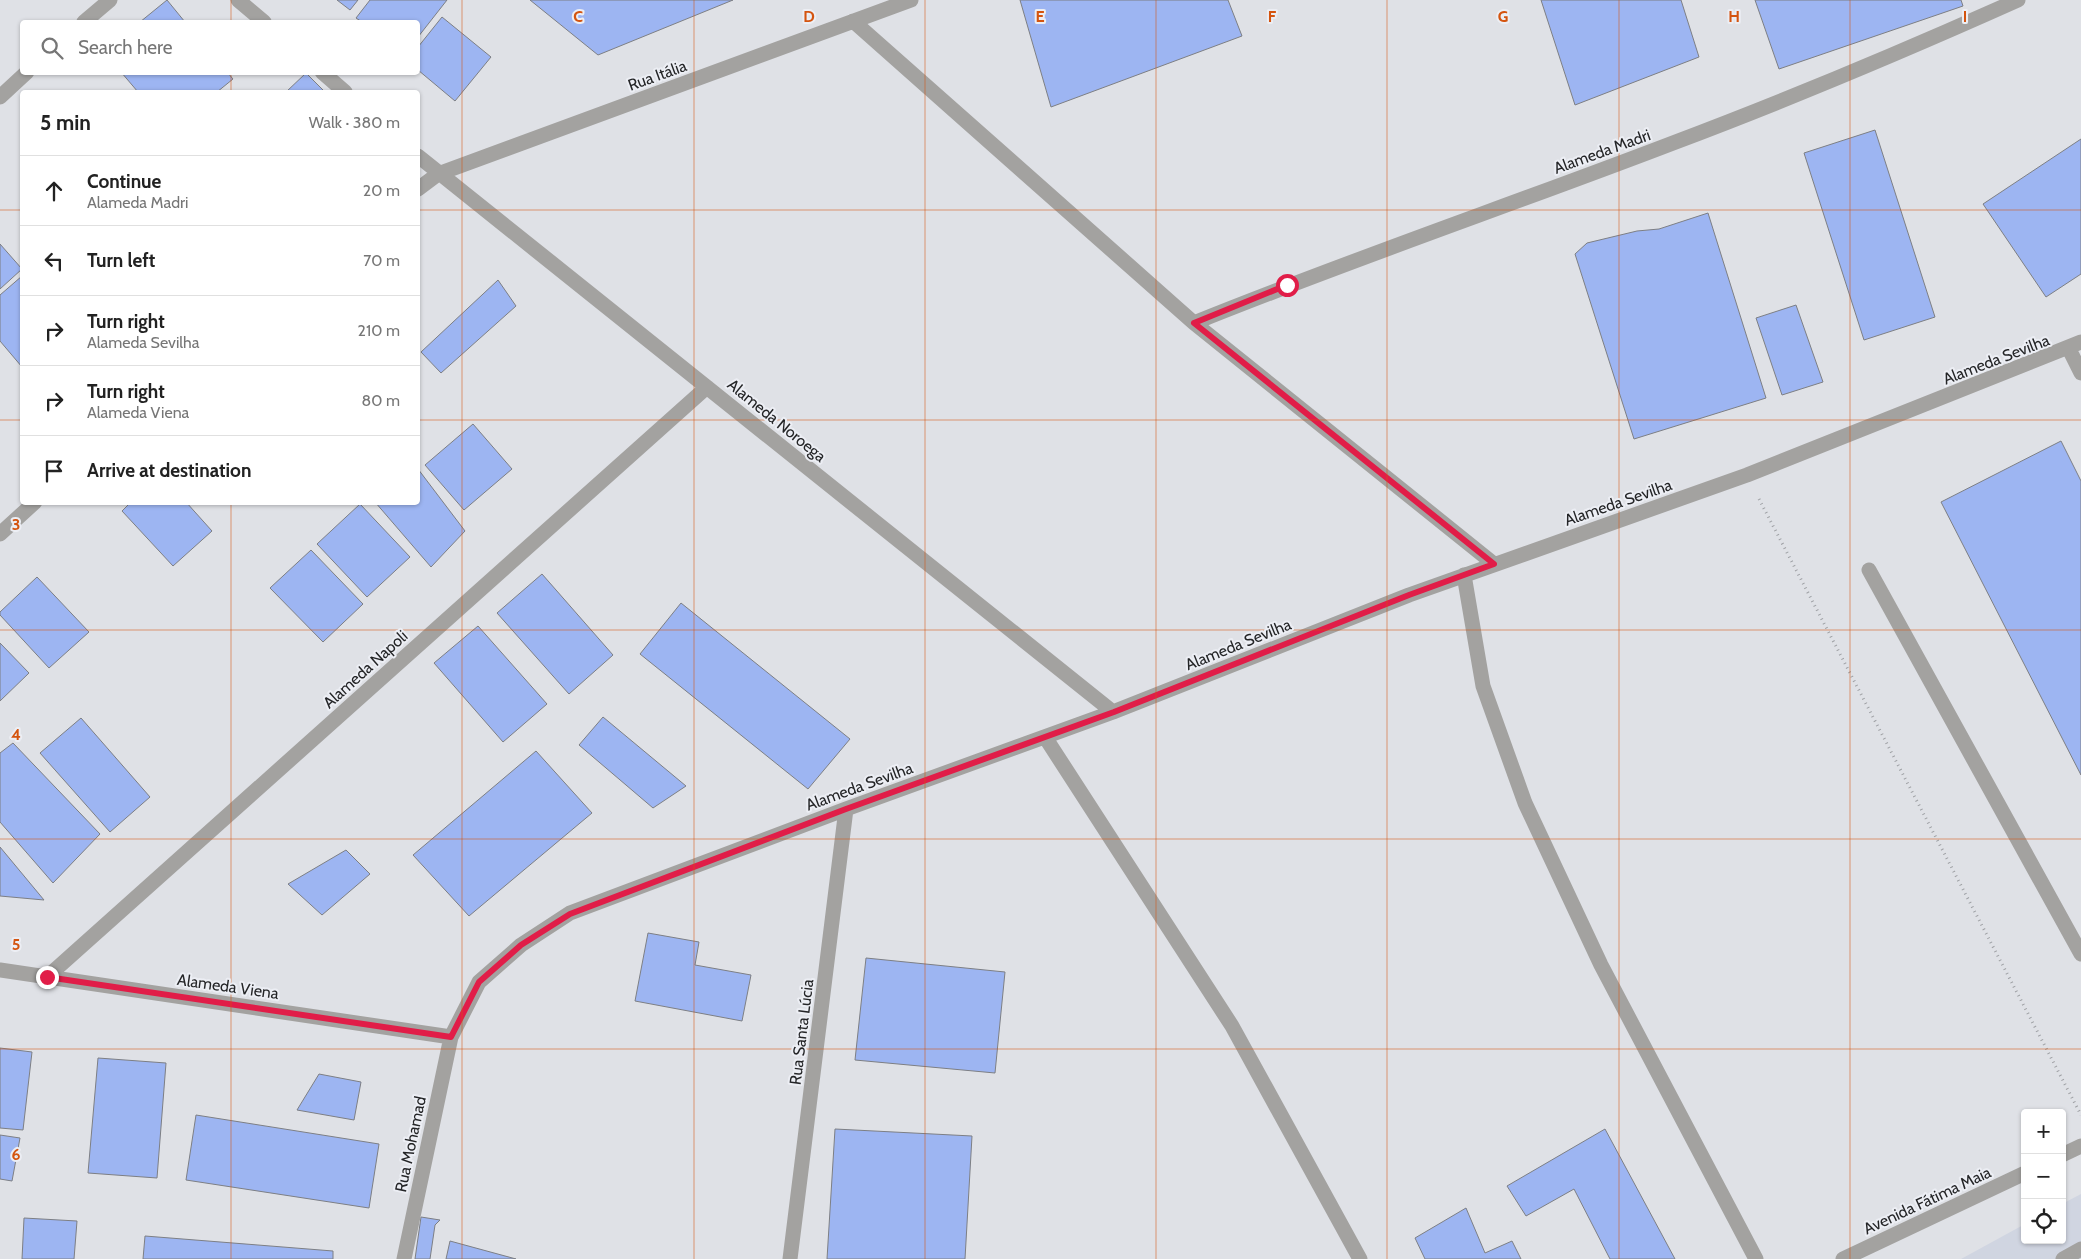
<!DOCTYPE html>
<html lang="en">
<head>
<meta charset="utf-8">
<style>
	body { margin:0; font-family:Cabin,sans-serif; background:#f6f6f6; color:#222 }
	.controls { position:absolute; right:15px; bottom:15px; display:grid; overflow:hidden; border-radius:5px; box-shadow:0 1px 4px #0004 }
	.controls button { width:45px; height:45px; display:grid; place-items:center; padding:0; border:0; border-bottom:1px solid #e0e0e0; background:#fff; color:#222; font:25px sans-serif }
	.stop { position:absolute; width:15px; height:15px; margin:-11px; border:4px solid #e11d48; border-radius:50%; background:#fff }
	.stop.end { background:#e11d48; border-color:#fff; box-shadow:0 1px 5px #0008 }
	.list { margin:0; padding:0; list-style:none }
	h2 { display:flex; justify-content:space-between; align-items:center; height:65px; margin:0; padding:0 20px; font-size:21px }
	h2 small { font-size:16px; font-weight:400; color:#767676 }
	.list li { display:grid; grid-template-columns:32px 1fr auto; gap:15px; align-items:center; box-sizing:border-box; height:70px; padding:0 20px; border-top:1px solid #e0e0e0 }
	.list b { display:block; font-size:19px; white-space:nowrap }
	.list p { margin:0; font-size:16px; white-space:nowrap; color:#767676 }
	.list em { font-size:16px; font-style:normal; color:#767676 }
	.icon { flex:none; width:28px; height:28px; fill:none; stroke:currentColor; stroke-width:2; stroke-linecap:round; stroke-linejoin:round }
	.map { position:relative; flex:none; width:2081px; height:1259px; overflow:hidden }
	.search { position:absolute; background:#fff; box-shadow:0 1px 4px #0004; left:20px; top:20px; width:400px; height:55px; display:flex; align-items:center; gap:12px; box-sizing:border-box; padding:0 18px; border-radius:5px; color:#767676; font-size:19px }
	.panel { position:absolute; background:#fff; box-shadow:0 1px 4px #0004; left:20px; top:90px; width:400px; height:415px; border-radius:5px }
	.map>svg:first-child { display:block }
	.built { fill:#d0d5e1 }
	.building { fill:#9db5f2; stroke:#7d7f84 }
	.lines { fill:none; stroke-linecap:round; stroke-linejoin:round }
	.path { stroke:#9fa1a5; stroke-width:3; stroke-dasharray:1 4; stroke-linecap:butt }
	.minor { stroke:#a3a2a0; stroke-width:15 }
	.route { stroke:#e11d48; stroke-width:6 }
	.grid { fill:none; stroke:#d4540f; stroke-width:1; stroke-opacity:0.55 }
	.labels { text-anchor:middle; stroke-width:4; stroke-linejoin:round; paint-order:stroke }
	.street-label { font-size:16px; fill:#242527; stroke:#eceef4 }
	.grid-label { font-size:16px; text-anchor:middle; font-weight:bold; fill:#d4540f; stroke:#eceef4; stroke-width:4; stroke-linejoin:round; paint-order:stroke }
</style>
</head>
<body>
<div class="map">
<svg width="2081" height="1259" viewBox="0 0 2081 1259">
	<rect width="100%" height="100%" fill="#dfe1e6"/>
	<path class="built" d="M2081 1194V1259H1961L2025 1224V1240H2062V1204Z"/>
	<path class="building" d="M167 0 185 22H140Z
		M337 0H358L350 10Z
		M370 0H447L418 37V22H362L356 18Z
		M530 0H733L598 55Z
		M1020 0H1228L1242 36 1051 107Z
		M1541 0H1681L1699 57 1575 105Z
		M1755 0H1961L1963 6 1779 69Z
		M442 17 491 57 455 101 418 70V47Z
		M121 72H227L233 79 217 92H138Z
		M306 73 325 92H286Z
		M1875 130 1935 317 1864 340 1804 153Z
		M2081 139V274L2046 297 1983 204Z
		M1708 213 1766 398 1634 439 1575 254 1587 243 1637 231 1659 229Z
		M0 244 22 269 0 289Z
		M22 276V367L0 341V295Z
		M498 280 516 306 441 373 421 352Z
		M1796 305 1823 382 1782 395 1756 318Z
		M473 424 512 469 464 510 425 465Z
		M2061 441 2081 481V775L1941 502Z
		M418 469 465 531 431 567 375 502H418Z
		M131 502H186L212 531 173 566 122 511Z
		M360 504 410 557 367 597 317 544Z
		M311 550 363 604 323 642 270 588Z
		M542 574 613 655 569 694 497 613Z
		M37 577 89 632 49 668 0 615V612Z
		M681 603 850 739 808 789 640 654Z
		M478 626 547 704 503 742 434 663Z
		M0 643 29 673 0 701Z
		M603 717 686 786 653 808 579 745Z
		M81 718 150 797 110 832 40 753Z
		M13 743 100 834 53 883 0 822V753Z
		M536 751 592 813 469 916 413 855Z
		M0 847 44 900 0 896Z
		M346 850 370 874 322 915 288 884Z
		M648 933 699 942 695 965 751 975 742 1021 635 1001Z
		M866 958 1005 972 995 1073 855 1060Z
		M0 1048 32 1052 23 1130 0 1128Z
		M98 1058 166 1063 157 1178 88 1173Z
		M319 1074 361 1082 354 1120 297 1110Z
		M196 1115 379 1144 369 1208 186 1180Z
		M835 1129 972 1136 965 1259H827Z
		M1605 1129 1675 1259H1610L1574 1189 1526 1216 1507 1186Z
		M0 1135 20 1138 12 1181 0 1179Z
		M1466 1208 1485 1253 1512 1241 1521 1259H1425L1415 1238Z
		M421 1217 440 1220 435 1225 430 1259H415Z
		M24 1218 77 1221 74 1259H22Z
		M145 1236 333 1251V1259H143Z
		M450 1241 516 1259H446Z"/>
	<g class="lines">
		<path class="path" d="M1759 499 2081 1115"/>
		<path class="minor" d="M238 0 264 22
			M853 21 1194 323 1494 564
			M84 22 110 0
			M322 72 345 92
			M0 97 27 72
			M418 156 1113 712
			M418 189 438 174 911 0
			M1194 323C1352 259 1514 204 1673 143 1790 99 1904 51 2018 0
			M2069 349 2081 373
			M0 534 35 502
			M1869 570 2081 954
			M1464 575 1483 686 1525 803 1601 965 1756 1259
			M1045 737 1232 1026 1360 1259
			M0 970 451 1037
			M47 977 707 387
			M2062 1155 2081 1146
			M404 1259 451 1037 479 982 521 945 570 913 846 809 1113 712 1409 595 1747 475 2081 342
			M790 1259 846 809
			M1843 1259 2025 1173
			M2063 1259 2081 1249"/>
	</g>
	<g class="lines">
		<path class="route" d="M47 977 451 1037 479 982 521 945 570 914 846 809 1114 712 1409 595 1494 564 1194 323 1287 285"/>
	</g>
	<path class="grid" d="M231 0V22M462 0V1259M694 0V1259M925 0V1259M1156 0V1259M1387 0V1259M1619 0V1259M1850 0V1259M231 72V92M0 210H22M418 210H2081M0 420H22M418 420H2081M231 502V1259M0 630H2081M0 839H2081M0 1049H2081"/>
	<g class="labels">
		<g class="street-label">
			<text transform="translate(657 75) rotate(-20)" y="6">Rua Itália</text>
			<text transform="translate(1602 151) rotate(-20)" y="6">Alameda Madri</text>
			<text transform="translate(1996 359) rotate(-21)" y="6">Alameda Sevilha</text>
			<text transform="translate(777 420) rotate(39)" y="6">Alameda Noroega</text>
			<text transform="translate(1618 502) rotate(-19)" y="6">Alameda Sevilha</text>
			<text transform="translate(1238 644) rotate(-22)" y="6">Alameda Sevilha</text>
			<text transform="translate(365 669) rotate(-42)" y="6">Alameda Napoli</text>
			<text transform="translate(859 786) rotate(-20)" y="6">Alameda Sevilha</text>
			<text transform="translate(228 986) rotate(8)" y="6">Alameda Viena</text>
			<text transform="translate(801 1032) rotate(-83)" y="6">Rua Santa Lúcia</text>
			<text transform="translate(410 1144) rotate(-78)" y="6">Rua Mohamad</text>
			<text transform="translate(1927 1200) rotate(-25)" y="6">Avenida Fátima Maia</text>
		</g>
	</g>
	<g class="grid-label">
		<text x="578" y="22">C</text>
		<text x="809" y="22">D</text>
		<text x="1040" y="22">E</text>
		<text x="1272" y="22">F</text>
		<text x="1503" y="22">G</text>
		<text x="1734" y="22">H</text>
		<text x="1965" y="22">I</text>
		<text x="16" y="530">3</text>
		<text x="16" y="740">4</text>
		<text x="16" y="950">5</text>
		<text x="16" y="1160">6</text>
	</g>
</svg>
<div class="controls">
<button>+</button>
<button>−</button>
<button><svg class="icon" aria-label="locate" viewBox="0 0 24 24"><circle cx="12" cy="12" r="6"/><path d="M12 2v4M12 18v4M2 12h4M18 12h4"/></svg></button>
</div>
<div class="stop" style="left:1287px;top:285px"></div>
<div class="stop end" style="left:47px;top:977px"></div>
<div class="search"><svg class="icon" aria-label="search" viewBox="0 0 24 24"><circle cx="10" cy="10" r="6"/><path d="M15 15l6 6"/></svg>Search here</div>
<section class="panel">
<h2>5 min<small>Walk · 380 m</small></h2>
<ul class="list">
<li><svg class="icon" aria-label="ahead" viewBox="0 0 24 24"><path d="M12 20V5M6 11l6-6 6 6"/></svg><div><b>Continue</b><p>Alameda Madri</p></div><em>20 m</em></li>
<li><svg class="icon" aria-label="left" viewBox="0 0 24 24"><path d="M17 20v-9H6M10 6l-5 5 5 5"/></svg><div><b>Turn left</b></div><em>70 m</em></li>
<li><svg class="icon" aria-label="right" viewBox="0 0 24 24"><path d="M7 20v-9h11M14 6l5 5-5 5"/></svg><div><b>Turn right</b><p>Alameda Sevilha</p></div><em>210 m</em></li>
<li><svg class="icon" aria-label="right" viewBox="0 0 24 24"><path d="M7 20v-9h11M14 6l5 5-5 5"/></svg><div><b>Turn right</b><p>Alameda Viena</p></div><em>80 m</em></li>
<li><svg class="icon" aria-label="arrive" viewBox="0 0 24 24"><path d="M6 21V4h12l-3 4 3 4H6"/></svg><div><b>Arrive at destination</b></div></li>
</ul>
</section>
</div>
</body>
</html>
